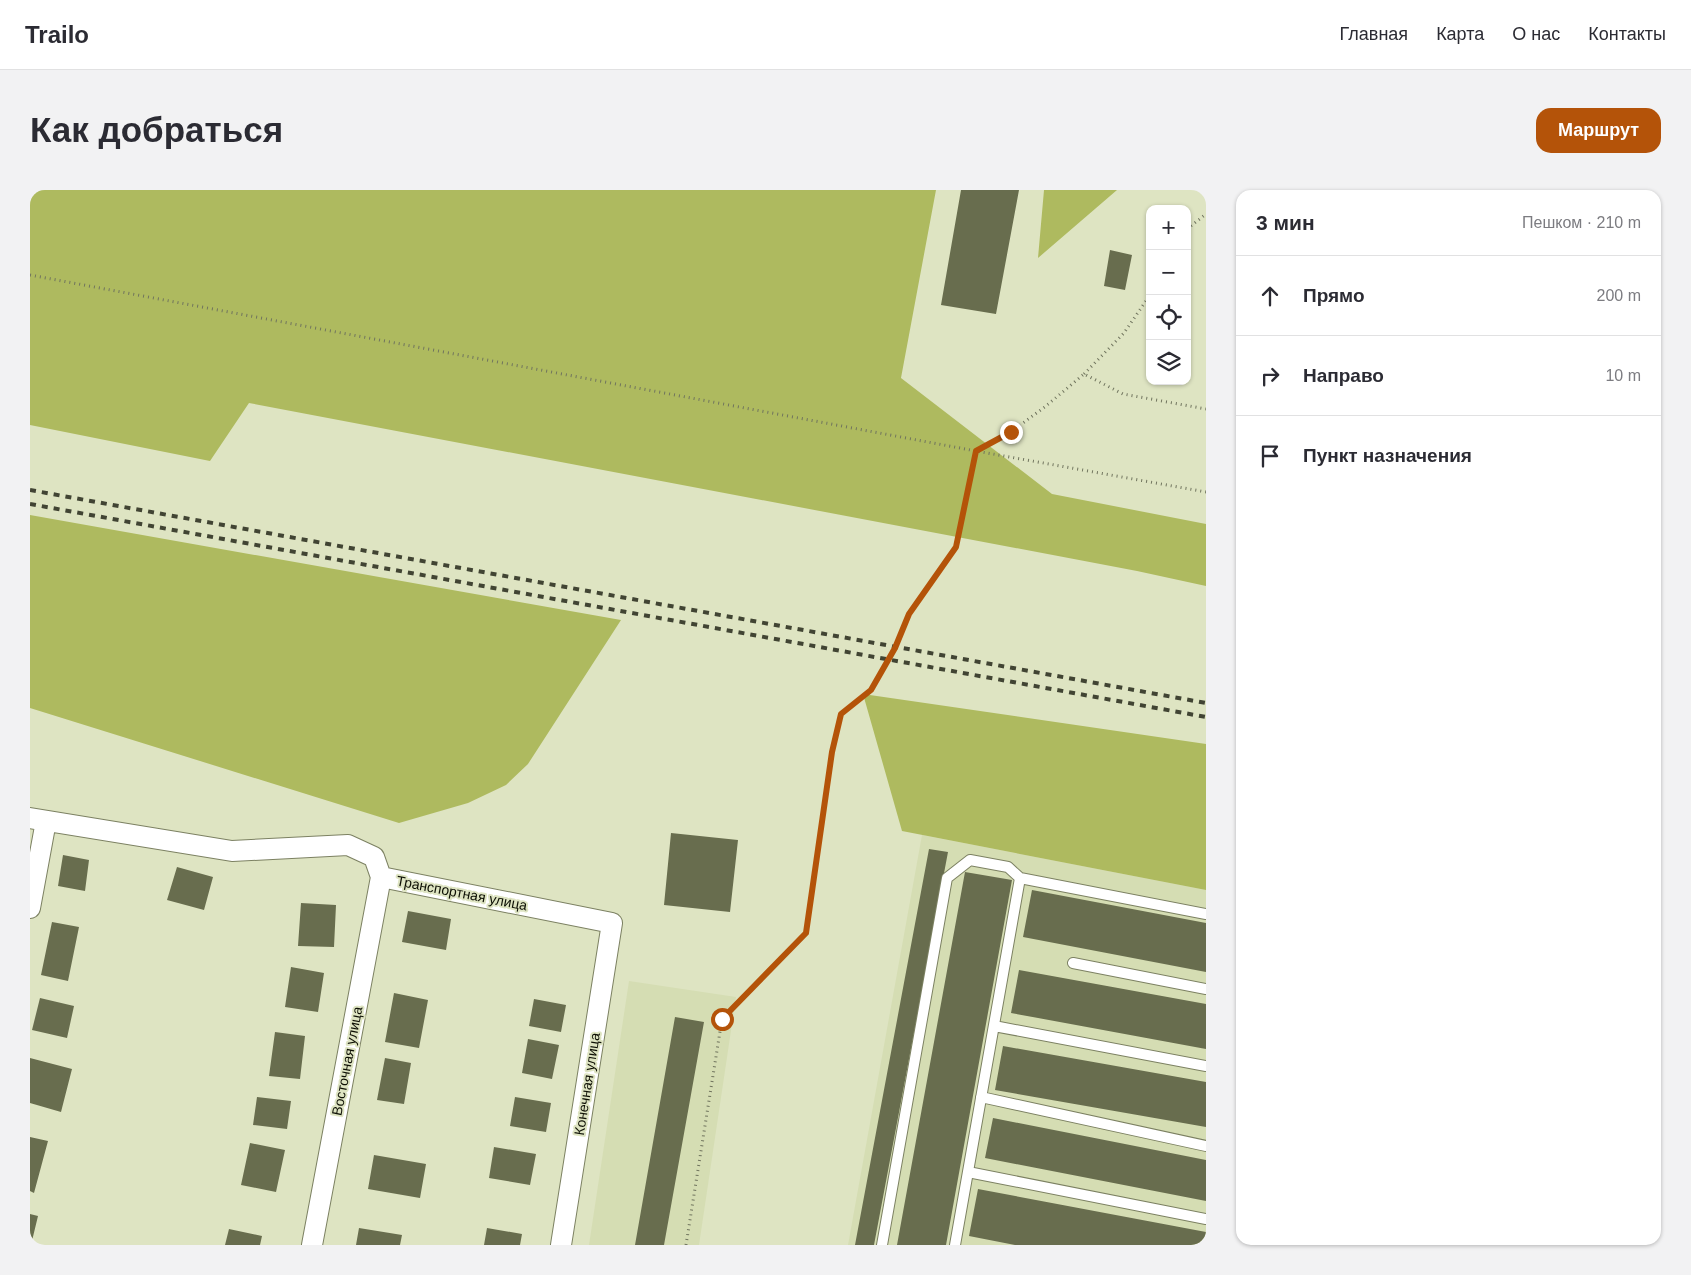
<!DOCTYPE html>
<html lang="ru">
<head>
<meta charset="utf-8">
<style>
	body { margin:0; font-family:Helvetica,sans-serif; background:#f2f2f3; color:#2b2b33 }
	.controls { position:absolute; right:15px; top:15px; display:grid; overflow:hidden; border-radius:10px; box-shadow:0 1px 4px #0004 }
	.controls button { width:45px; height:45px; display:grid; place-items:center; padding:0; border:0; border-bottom:1px solid #e1e1e2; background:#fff; color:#2b2b33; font:25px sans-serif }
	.stop { position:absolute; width:15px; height:15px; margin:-11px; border:4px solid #b45309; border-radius:50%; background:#fff }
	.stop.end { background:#b45309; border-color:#fff; box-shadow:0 1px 5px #0008 }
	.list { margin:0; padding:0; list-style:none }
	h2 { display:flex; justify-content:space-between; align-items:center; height:65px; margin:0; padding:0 20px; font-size:21px }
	h2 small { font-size:16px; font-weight:400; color:#7c7c81 }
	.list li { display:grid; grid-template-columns:32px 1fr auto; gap:15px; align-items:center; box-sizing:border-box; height:80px; padding:0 20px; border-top:1px solid #e1e1e2 }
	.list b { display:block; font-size:19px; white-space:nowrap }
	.list em { font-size:16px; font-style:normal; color:#7c7c81 }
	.icon { flex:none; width:28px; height:28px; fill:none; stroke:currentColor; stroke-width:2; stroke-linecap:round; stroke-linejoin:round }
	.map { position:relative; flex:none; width:1176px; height:1055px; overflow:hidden; border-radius:15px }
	header { display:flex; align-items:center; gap:30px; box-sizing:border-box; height:70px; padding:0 25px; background:#fff; border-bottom:1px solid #e1e1e2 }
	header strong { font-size:24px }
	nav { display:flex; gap:28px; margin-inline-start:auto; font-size:18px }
	.intro { display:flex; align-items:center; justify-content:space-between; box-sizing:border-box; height:120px; padding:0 30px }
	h1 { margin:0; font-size:35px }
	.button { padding:12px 22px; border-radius:15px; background:#b45309; color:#fff; font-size:18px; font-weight:700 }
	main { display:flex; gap:30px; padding:0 30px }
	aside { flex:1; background:#fff; border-radius:15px; box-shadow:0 1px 4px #0004 }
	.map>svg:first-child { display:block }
	.built { fill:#d5ddb3 }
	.forest { fill:#aeba5f }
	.building { fill:#686d4e }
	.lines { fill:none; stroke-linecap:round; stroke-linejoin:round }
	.service-casing { stroke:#7c8162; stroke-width:12 }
	.minor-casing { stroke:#7c8162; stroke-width:22 }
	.path { stroke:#70745e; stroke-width:3; stroke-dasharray:1 4; stroke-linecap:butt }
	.service { stroke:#fff; stroke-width:10 }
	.minor { stroke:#fff; stroke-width:20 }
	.rail { stroke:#414433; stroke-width:4; stroke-dasharray:6 6; stroke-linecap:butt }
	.route { stroke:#b45309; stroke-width:6 }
	.labels { text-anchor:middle; stroke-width:4; stroke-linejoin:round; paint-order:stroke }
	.street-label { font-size:14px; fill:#0d0f04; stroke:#dee4c2 }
</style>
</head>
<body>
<header>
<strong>Trailo</strong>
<nav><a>Главная</a><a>Карта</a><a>О нас</a><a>Контакты</a></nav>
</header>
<div class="intro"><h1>Как добраться</h1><a class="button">Маршрут</a></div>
<main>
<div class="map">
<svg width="1176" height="1055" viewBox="0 0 1176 1055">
	<rect width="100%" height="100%" fill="#dee4c2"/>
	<path class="built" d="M892 645 1176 700V1055H818Z
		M599 791 706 807 669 1055H559Z"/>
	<path class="forest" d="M0 0H906L871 188 1022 304 1176 334V396L1107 381 219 213 180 271 0 235Z
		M1014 0H1087L1008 68Z
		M0 325 591 430 498 574 476 595 438 613 369 633 0 518Z
		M833 504 1176 554V700L872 641Z"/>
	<path class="building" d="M931 0H989L966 124 911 115Z
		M1080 60 1102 65 1095 100 1074 96Z
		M641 643 708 650 700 722 634 715Z
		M899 659 918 662 844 1055H825Z
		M33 665 59 670 55 701 28 696Z
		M147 677 183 687 174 720 137 710Z
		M935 682 982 690 916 1055H867Z
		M1002 700 1176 733V782L993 747Z
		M271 713 306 715 304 757 268 756Z
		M378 721 421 729 416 760 372 752Z
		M22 732 49 737 38 791 11 785Z
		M261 777 294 783 288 822 255 817Z
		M989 780 1176 814V859L981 823Z
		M364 803 398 810 389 858 355 852Z
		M10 808 44 816 37 848 2 840Z
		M504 809 536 815 531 842 499 836Z
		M645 827 674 832 634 1055H605Z
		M245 842 275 846 270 889 239 886Z
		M498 849 529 855 522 889 492 883Z
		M973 856 1176 892V937L965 900Z
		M0 868 42 879 31 922 0 913Z
		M355 868 381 873 374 914 347 910Z
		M227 907 261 911 257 939 223 935Z
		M485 907 521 913 516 942 480 936Z
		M963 928 1176 970V1011L955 968Z
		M0 947 18 951 4 1003 0 1001Z
		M220 953 255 960 246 1002 211 995Z
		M464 957 506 964 500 995 459 988Z
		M344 965 396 974 390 1008 338 999Z
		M948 999 1176 1042V1055H985L939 1046Z
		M0 1024 8 1026 1 1055H0Z
		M329 1038 372 1045 370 1055H326Z
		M457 1038 492 1044 490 1055H454Z
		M199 1039 232 1046 230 1055H195Z"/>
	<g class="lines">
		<defs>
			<path id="service" d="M1043 773 1176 799
				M964 836 1176 876
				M951 907 1176 956
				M938 982 1176 1029
				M852 1055 917 688 940 670 978 677 990 688
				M925 1055 990 688 1176 724"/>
			<path id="minor" d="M0 628 202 661 318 655 344 667 351 687 582 733 531 1055
				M0 718 16 631
				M282 1055 351 687"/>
		</defs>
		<use href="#service" class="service-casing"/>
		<use href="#minor" class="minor-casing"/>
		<path class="path" d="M1157 39 1176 24
			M0 85 946 261 1176 302
			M1054 184 1094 143 1118 108 1120 101
			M656 1055 692 829 776 743 802 562 811 524 841 500 865 458 879 424 926 357 946 261 981 242 1016 216 1054 184 1093 204 1176 219"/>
		<use href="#service" class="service"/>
		<use href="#minor" class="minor"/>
		<path class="rail" d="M0 300 1176 513
			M0 314 1176 527"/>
	</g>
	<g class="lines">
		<path class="route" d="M692 829 776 743 802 562 811 524 841 500 865 458 879 424 926 357 946 261 981 242"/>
	</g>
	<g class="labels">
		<g class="street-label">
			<text transform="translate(432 703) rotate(11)" y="5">Транспортная улица</text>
			<text transform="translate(317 871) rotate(-79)" y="5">Восточная улица</text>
			<text transform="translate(557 894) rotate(-81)" y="5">Конечная улица</text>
		</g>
	</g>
</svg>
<div class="controls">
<button>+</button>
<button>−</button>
<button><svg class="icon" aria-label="locate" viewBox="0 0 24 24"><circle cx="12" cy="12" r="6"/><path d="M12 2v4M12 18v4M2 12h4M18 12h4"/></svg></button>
<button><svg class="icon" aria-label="layers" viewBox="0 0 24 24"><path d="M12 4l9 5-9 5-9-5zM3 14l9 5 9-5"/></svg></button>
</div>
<div class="stop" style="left:692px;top:829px"></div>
<div class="stop end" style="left:981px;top:242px"></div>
</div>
<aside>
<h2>3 мин<small>Пешком · 210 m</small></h2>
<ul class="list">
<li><svg class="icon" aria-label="ahead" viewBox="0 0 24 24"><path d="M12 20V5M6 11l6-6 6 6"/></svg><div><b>Прямо</b></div><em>200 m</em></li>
<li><svg class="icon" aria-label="right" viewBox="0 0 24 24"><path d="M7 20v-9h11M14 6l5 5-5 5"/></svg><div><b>Направо</b></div><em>10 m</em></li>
<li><svg class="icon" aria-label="arrive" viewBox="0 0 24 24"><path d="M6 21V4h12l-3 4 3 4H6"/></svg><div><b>Пункт назначения</b></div></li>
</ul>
</aside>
</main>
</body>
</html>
